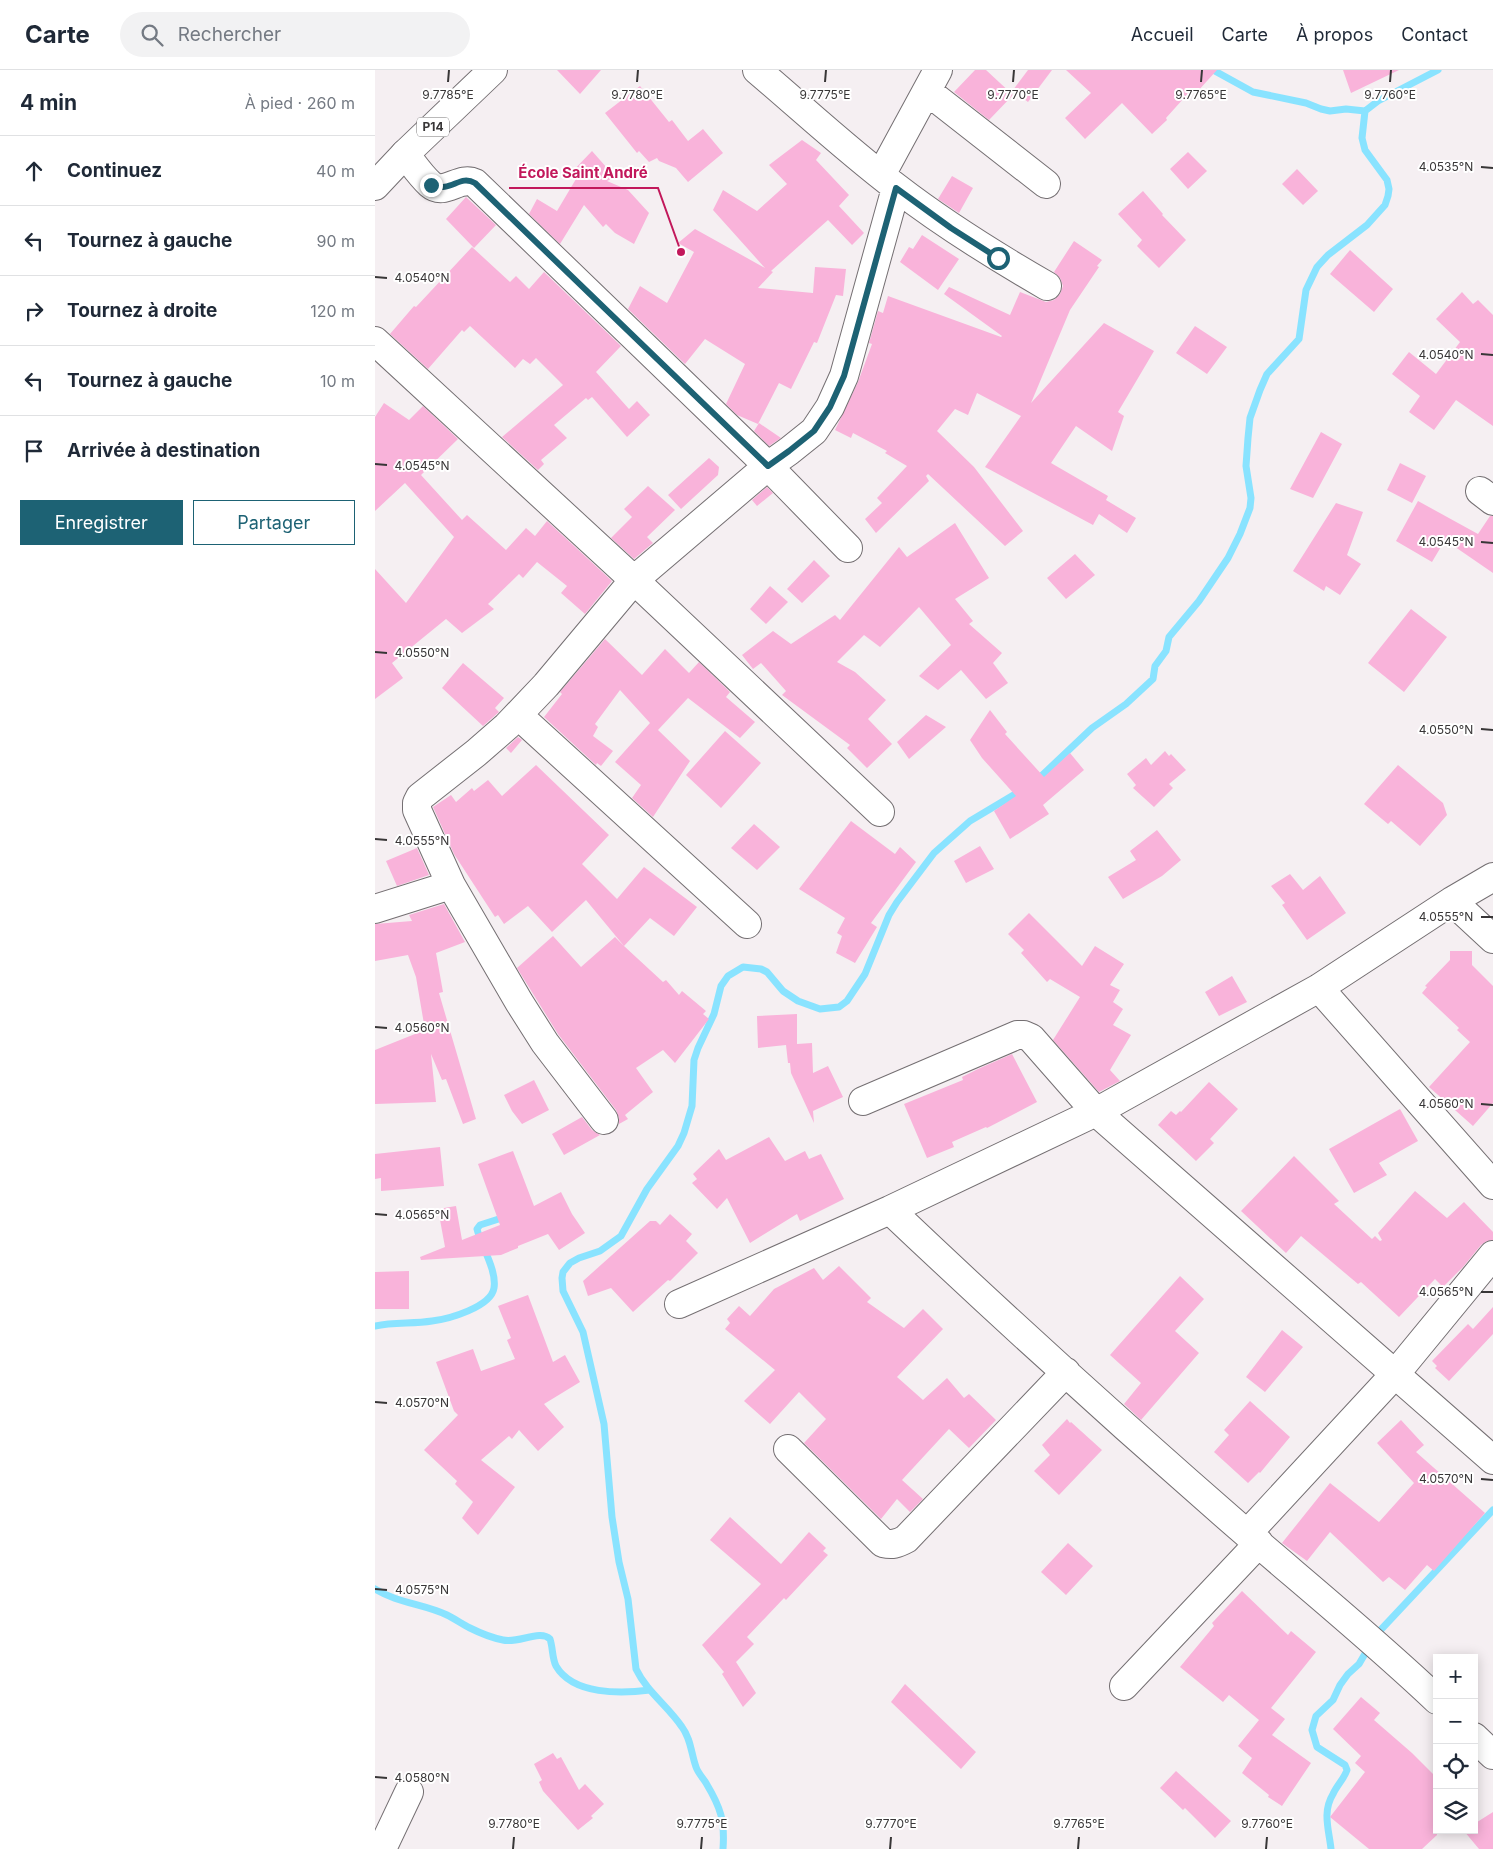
<!DOCTYPE html>
<html lang="fr">
<head>
<meta charset="utf-8">
<style>
	body { margin:0; font-family:Inter,sans-serif; background:#f2f2f3; color:#1f2937 }
	.controls { position:absolute; right:15px; bottom:15px; display:grid; overflow:hidden; border-radius:0px; box-shadow:0 2px 12px #0003 }
	.controls button { width:45px; height:45px; display:grid; place-items:center; padding:0; border:0; border-bottom:1px solid #e0e1e3; background:#fff; color:#1f2937; font:25px sans-serif }
	.stop { position:absolute; width:15px; height:15px; margin:-11px; border:4px solid #1d6274; border-radius:50%; background:#fff }
	.stop.end { background:#1d6274; border-color:#fff; box-shadow:0 1px 5px #0008 }
	.list { margin:0; padding:0; list-style:none }
	h2 { display:flex; justify-content:space-between; align-items:center; height:65px; margin:0; padding:0 20px; font-size:21px }
	h2 small { font-size:16px; font-weight:400; color:#747a83 }
	.list li { display:grid; grid-template-columns:32px 1fr auto; gap:15px; align-items:center; box-sizing:border-box; height:70px; padding:0 20px; border-top:1px solid #e0e1e3 }
	.list b { display:block; font-size:19px; white-space:nowrap }
	.list em { font-size:16px; font-style:normal; color:#747a83 }
	.actions { display:flex; gap:10px; padding:15px 20px }
	.actions a { flex:1; padding:11px 0; border:1px solid #1d6274; border-radius:0px; text-align:center; font-size:18px; color:#1d6274 }
	.actions .main { background:#1d6274; color:#fff }
	.icon { flex:none; width:28px; height:28px; fill:none; stroke:currentColor; stroke-width:2; stroke-linecap:round; stroke-linejoin:round }
	.map { position:relative; flex:none; width:1118px; height:1779px; overflow:hidden }
	header { display:flex; align-items:center; gap:30px; box-sizing:border-box; height:70px; padding:0 25px; background:#fff; border-bottom:1px solid #e0e1e3 }
	header strong { font-size:24px }
	nav { display:flex; gap:28px; margin-inline-start:auto; font-size:18px }
	.search { width:350px; height:45px; background:#f2f2f3; display:flex; align-items:center; gap:12px; box-sizing:border-box; padding:0 18px; border-radius:28px; color:#747a83; font-size:19px }
	main { display:flex }
	aside { flex:1; background:#fff }
	.map>svg:first-child { display:block }
	.lines { fill:none; stroke-linecap:round; stroke-linejoin:round }
	.stream { stroke:#89e3ff; stroke-width:7 }
	.building { fill:#f9b3da }
	.minor-casing { stroke:#746f72; stroke-width:30 }
	.major-casing { stroke:#746f72; stroke-width:30 }
	.minor { stroke:#fff; stroke-width:28 }
	.major { stroke:#fff; stroke-width:28 }
	.route { stroke:#1d6274; stroke-width:6 }
	.ticks { fill:none; stroke:#383637; stroke-width:2 }
	.labels { text-anchor:middle; stroke-width:4; stroke-linejoin:round; paint-order:stroke }
	.shield { fill:#fff; stroke:#747273; stroke-width:1 }
	.shield-label { font-size:12px; font-weight:bold; fill:#383637 }
	.ticks-label { font-size:12px; text-anchor:middle; fill:#383637; stroke:#fff; stroke-width:4; stroke-linejoin:round; paint-order:stroke }
	.leader { fill:none; stroke:#c2185b; stroke-width:2 }
	.callout-dot { fill:#c2185b; stroke:#fff; stroke-width:2 }
	.callout-label { font-size:15px; text-anchor:middle; font-weight:bold; fill:#c2185b; stroke:#fff; stroke-width:4; stroke-linejoin:round; paint-order:stroke }
</style>
</head>
<body>
<header>
<strong>Carte</strong>
<div class="search"><svg class="icon" aria-label="search" viewBox="0 0 24 24"><circle cx="10" cy="10" r="6"/><path d="M15 15l6 6"/></svg>Rechercher</div>
<nav><a>Accueil</a><a>Carte</a><a>À propos</a><a>Contact</a></nav>
</header>
<main>
<aside>
<h2>4 min<small>À pied · 260 m</small></h2>
<ul class="list">
<li><svg class="icon" aria-label="ahead" viewBox="0 0 24 24"><path d="M12 20V5M6 11l6-6 6 6"/></svg><div><b>Continuez</b></div><em>40 m</em></li>
<li><svg class="icon" aria-label="left" viewBox="0 0 24 24"><path d="M17 20v-9H6M10 6l-5 5 5 5"/></svg><div><b>Tournez à gauche</b></div><em>90 m</em></li>
<li><svg class="icon" aria-label="right" viewBox="0 0 24 24"><path d="M7 20v-9h11M14 6l5 5-5 5"/></svg><div><b>Tournez à droite</b></div><em>120 m</em></li>
<li><svg class="icon" aria-label="left" viewBox="0 0 24 24"><path d="M17 20v-9H6M10 6l-5 5 5 5"/></svg><div><b>Tournez à gauche</b></div><em>10 m</em></li>
<li><svg class="icon" aria-label="arrive" viewBox="0 0 24 24"><path d="M6 21V4h12l-3 4 3 4H6"/></svg><div><b>Arrivée à destination</b></div></li>
</ul>
<div class="actions"><a class="main">Enregistrer</a><a>Partager</a></div>
</aside>
<div class="map">
<svg width="1118" height="1779" viewBox="0 0 1118 1779">
	<rect width="100%" height="100%" fill="#f5eff2"/>
	<g class="lines">
		<path class="stream" d="M838 0 878 22 931 33 946 39 955 41 971 39 990 41
			M660 712 717 658 751 634 778 609 780 596 791 581 794 567 824 531 853 488 865 464 875 438 876 428 871 396 873 368 875 348 885 320 892 304 924 269 931 220 942 197 953 185 992 155 1010 135 1013 126 1014 119 1012 110 990 80 987 68 990 41 1003 31 1063 0
			M0 1256C19 1252 38 1254 57 1251 74 1249 116 1237 119 1218 122 1200 106 1176 102 1159L105 1155 130 1147
			M0 1519C22 1533 49 1534 72 1545 80 1549 87 1554 95 1558 105 1563 118 1568 128 1570 143 1574 165 1559 175 1569 178 1578 177 1588 181 1596 198 1625 246 1624 275 1620
			M1000 1566 1118 1440
			M348 1779C350 1751 346 1738 331 1713 328 1708 323 1703 321 1697 316 1683 316 1669 307 1657 293 1636 272 1622 261 1599L253 1529 244 1492 237 1447 229 1354 208 1262 188 1221 187 1208 188 1202 195 1193 204 1188 225 1181 246 1166 272 1119 303 1076 309 1063 317 1036 319 990 323 978 339 944 346 916 353 906 368 897 386 899 392 902 408 921 423 931 445 939 464 937 472 931 490 904 514 845 522 832 559 783 595 751 647 720
			M956 1779C954 1760 947 1742 958 1724 962 1715 969 1709 972 1700L970 1695 942 1677 937 1660 941 1646 958 1630 965 1615 973 1604 984 1594 994 1577"/>
	</g>
	<path class="building" d="M182 0H226L205 24Z
		M600 0H611L638 25 614 50 579 22Z
		M653 0H677L653 32 638 20Z
		M691 0H842L822 22 818 18 791 48 792 50 777 64 747 33 710 69 690 48 716 23Z
		M968 0H1024L976 23Z
		M265 16 294 52 297 50 313 71 328 59 348 83 313 112 301 98 284 91 282 88 274 92 264 81 262 83 230 43Z
		M427 70 446 83 441 90 474 125 464 136 489 163 477 175 453 150 396 201 398 202 383 218 438 223 440 197 471 199 468 226 461 225 442 273 439 272 416 319 404 313 383 354 362 345 351 334 370 294 330 269 310 294 253 239 265 216 292 233 319 182 303 173 320 159 390 198 338 140 348 120 382 141 412 114 394 95Z
		M217 81 240 107 232 111 253 120 274 143 259 174 240 163 231 154 228 157 209 135 185 174 154 144 162 129 182 141 201 109 194 105Z
		M813 82 832 101 813 119 795 99Z
		M922 99 943 121 928 135 907 114Z
		M577 106 598 118 584 143 563 129Z
		M768 121 788 144 787 145 811 170 784 198 762 176 767 170 743 144Z
		M91 127 121 155 99 178 71 149Z
		M547 165 584 189 563 220 525 192 534 177 538 179Z
		M699 171 727 190 722 196 724 197 695 240 656 333 729 253 779 281 743 342 749 346 737 381 701 356 676 393 733 426 731 430 761 448 752 463 724 444 718 455 610 397 646 346 602 323 593 345 580 339 562 361 599 397 648 461 630 476 553 404 551 406 554 411 501 463 490 449 507 433 502 428 532 396 510 383 512 381 478 363 476 368 460 360 483 312 497 274 494 273 503 241 508 243 513 226 626 267 627 266 569 224 574 217 635 245 645 222 671 232 679 230 685 224 688 216 685 208 679 202Z
		M97 177 135 212 141 206 154 219 169 202 246 276 221 302 254 339 262 331 275 345 252 367 217 327 213 330 211 328 179 355 192 368 166 390 169 394 163 400 127 367 188 315 161 288 155 294 148 289 140 298 95 256 89 262 87 260 53 299 15 264 39 236 41 237Z
		M975 180 1018 219 999 242 955 204Z
		M1087 222 1098 234 1103 230 1118 245V356L1081 330 1059 360 1034 342 1045 326 1017 304 1034 282 1061 304 1085 272 1061 249Z
		M820 256 852 277 832 304 801 283Z
		M9 333 34 350 48 336 83 369 46 405 87 450 92 445 131 480 151 458 160 466 172 451 237 511 210 544 186 523 192 516 162 492 148 508 144 504 113 534 119 539 87 563 71 549 17 593 28 608 0 629V499L31 533 79 467 30 413 0 441V347Z
		M384 353 406 368 394 376 379 361Z
		M946 362 967 374 938 428 915 419Z
		M334 388 344 397 343 405 306 439 293 425Z
		M1025 393 1051 406 1037 433 1012 420Z
		M273 416 300 440 272 467 278 473 259 489 236 468 257 447 249 439Z
		M392 417 398 423 382 436 377 430Z
		M1043 431 1103 464 1115 446H1118V503L1070 470 1057 492 1021 471Z
		M961 433 988 442 972 485 986 494 965 525 951 516 949 521 918 501Z
		M580 453 614 508 580 529 598 551 594 554 627 583 618 593 633 613 611 629 586 600 563 620 544 606 576 575 544 537 505 577 489 565 462 592 480 602 511 630 493 649 517 674 492 698 472 678 475 675 407 625 411 621 386 593 378 599 367 585 398 561 416 574 460 545 465 550 524 477 532 487Z
		M700 484 720 505 691 529 672 508Z
		M439 490 455 506 427 533 412 519Z
		M395 516 413 532 391 554 375 539Z
		M1036 539 1072 567 1029 622 993 593Z
		M230 569 267 605 290 579 314 603 324 592 355 622 351 627 380 652 365 668 313 628 283 660 315 691 278 747 257 728 266 715 240 692 275 653 245 620 220 654 223 657 218 666 238 681 226 696 222 693 221 695 169 647 187 624 185 622Z
		M88 593 129 628 120 638 124 642 108 656 67 618Z
		M615 640 632 662 630 664 669 707 695 683 709 700 668 735 674 744 635 769 619 741 641 726 607 688 595 670Z
		M551 645 571 657 534 689 522 672Z
		M350 661 386 693 346 738 311 705Z
		M143 667 147 670 136 683 131 678Z
		M790 681 794 686 796 684 811 700 794 714 798 718 779 737 758 718 761 715 752 704 771 688 776 695Z
		M161 695 234 765 207 794 242 829 269 797 322 837 299 866 275 848 249 876 288 912 291 910 304 925 307 921 331 941 328 944 334 949 300 993 288 980 261 998 278 1022 250 1045 253 1049 244 1054V1048L241 1040 183 964 142 898 178 866 206 897 240 867 249 876 211 830 177 862 153 836 129 854 123 845 120 847 79 784 58 737 76 725 81 732 97 718 99 721 113 710 127 726Z
		M1023 695 1068 733 1072 745 1045 776 1016 751 1013 754 989 734Z
		M476 751 520 784 525 777 541 792 496 853 502 857 480 893 461 883 467 866 462 863 470 848 424 819Z
		M379 754 405 777 382 800 356 778Z
		M782 760 806 790 787 806 748 829 733 807 761 790 755 781Z
		M605 776 619 799 591 813 579 791Z
		M42 778 54 805 22 816 11 791Z
		M915 804 928 820 945 806 971 843 932 870 907 835 910 833 896 816Z
		M69 834 90 872 61 883 68 922 64 923 101 1049 88 1054 71 1009 67 1010 56 984 61 1032 0 1034V980L50 960 41 907 33 885 0 891V854L37 851 34 845Z
		M654 843 707 896 720 876 749 894 735 915 745 920 738 932 748 939 738 955 756 965 735 1000 745 1011 724 1022 678 970 705 927 675 909 672 912 646 883 649 880 633 864Z
		M1075 881H1097V895L1118 916V1033L1098 1056 1054 1017 1095 972 1082 960 1084 958 1047 923 1052 917 1050 916 1075 890Z
		M857 906 872 932 844 946 830 922Z
		M422 944V974L437 973 438 1003 453 996 468 1027 438 1041 439 1053 416 1003 415 993H413L411 975 383 978 382 946Z
		M637 984 662 1032 612 1058 611 1057 577 1072 579 1077 552 1088 529 1034 588 1010 587 1007 603 999Z
		M159 1010 174 1040 147 1054 137 1041 129 1025Z
		M834 1012 863 1039 835 1069 839 1073 821 1091 783 1055 796 1041 801 1045 805 1041 806 1042Z
		M1025 1039 1043 1071 1004 1093 1012 1105 979 1123 954 1079Z
		M207 1047 217 1060 225 1065 189 1085 177 1064Z
		M394 1067 410 1091 430 1081 434 1089 446 1084 469 1129 425 1151 422 1144 375 1173 352 1128 342 1139 317 1113 322 1109 318 1104 344 1079 351 1090Z
		M65 1077 69 1116 6 1121V1108L0 1109V1084Z
		M138 1081 159 1136 186 1122 197 1144 210 1163 184 1180 173 1164 143 1176V1178L126 1185 46 1190 45 1187 70 1177 63 1139 81 1136 87 1170 125 1155 103 1094Z
		M919 1086 964 1131 959 1134 997 1169 1000 1166 1005 1171 1007 1170 1003 1163 1040 1121 1072 1148 1089 1132 1118 1162V1170L1112 1171 1106 1175 1088 1197 1068 1217 1060 1209 1024 1247 986 1212 983 1214 926 1166 911 1183 866 1141Z
		M295 1144 317 1164 311 1171 323 1183 295 1211 293 1210 258 1242 236 1218 213 1226 208 1211 275 1151H281L285 1155Z
		M464 1196 496 1228 492 1232 529 1258 548 1239 568 1259 522 1307 548 1330 572 1308 589 1328 594 1324 621 1350 594 1378 574 1359 527 1410 548 1429 535 1442 522 1429 506 1449 429 1373 451 1349 424 1322 395 1354 369 1331 400 1300 350 1259 355 1253 352 1249 364 1236 375 1246 399 1219 439 1198 448 1210Z
		M34 1201V1239H0V1202Z
		M805 1206 829 1229 800 1261 824 1283 766 1350 749 1334 766 1313 735 1285Z
		M153 1225 178 1292 190 1285 205 1312 169 1334 189 1357 163 1381 144 1360 137 1369 134 1366 106 1390 140 1417 103 1465 87 1448 98 1432 80 1414 82 1411 49 1380 83 1345 79 1341 61 1292 98 1279 106 1301 140 1289 132 1270 136 1268 123 1236Z
		M1118 1237V1264L1074 1311 1060 1298 1062 1296 1057 1291 1093 1254 1098 1259Z
		M907 1260 928 1277 890 1322 871 1307Z
		M875 1331 915 1367 885 1403 884 1402 873 1413 839 1382 854 1365 849 1360Z
		M692 1349 695 1353 696 1352 727 1380 684 1425 659 1401 675 1385 667 1375Z
		M1026 1350 1049 1375 1041 1382 1110 1443 1059 1501 1052 1495 1030 1520 1014 1507 1008 1512 955 1462 932 1491 907 1473 955 1413 1004 1452 1039 1413 1002 1373Z
		M355 1447 406 1494 434 1462 451 1478 448 1481 453 1485 411 1530 409 1528 372 1567 379 1574 361 1592 381 1623 368 1637 347 1604 349 1602 327 1575 386 1514 335 1470Z
		M693 1473 718 1496 691 1525 666 1502Z
		M867 1521 913 1565 916 1561 941 1582 896 1638 910 1649 897 1665 936 1693 907 1736 893 1727 894 1725 867 1703 877 1688 863 1676 884 1650 854 1625 848 1632 805 1597 839 1556 837 1553Z
		M530 1614 601 1682 586 1699 516 1632Z
		M986 1627 1005 1643 999 1650 1037 1683 1062 1708V1765L1047 1779H994L955 1747 990 1702 980 1693 986 1686 958 1659Z
		M178 1683 182 1689 186 1687 204 1720 210 1714 229 1734 216 1746 218 1748 203 1760 168 1721 164 1712 167 1710 159 1694Z
		M801 1701 856 1751 840 1768 810 1738 808 1740 785 1718Z
		M1118 1742V1779H1104L1089 1761 1099 1760V1754Z"/>
	<g class="lines">
		<defs>
			<path id="minor" d="M382 0C428 39 473 81 522 118 570 155 620 186 672 216
				M552 21 671 114
				M30 84C38 94 46 106 55 114 70 127 84 105 100 113L393 396 473 478
				M506 105 563 0
				M0 271 259 510 505 742
				M1105 421 1118 431
				M143 645 372 854
				M1077 831 1118 869
				M0 839 76 815
				M944 918 1118 1115
				M488 1031 642 965H649L656 968 721 1042 1118 1390
				M229 1050 170 973 144 932 76 815 42 740V733L45 727 101 683 132 656 171 615 259 510 393 396 414 381 439 361 455 337 469 306 521 118
				M515 1140C631 1250 750 1358 871 1463 935 1518 1001 1572 1062 1630
				M304 1234 515 1140 721 1042 944 918 1077 831 1118 807
				M413 1379 508 1473C517 1475 522 1474 531 1469L691 1302
				M872 1464 1021 1303 1118 1185
				M749 1616 884 1473
				M1099 1667 1118 1685
				M7 1779 34 1722"/>
			<path id="major" d="M0 116 30 84 118 0"/>
		</defs>
		<use href="#minor" class="minor-casing"/>
		<use href="#major" class="major-casing"/>
		<use href="#minor" class="minor"/>
		<use href="#major" class="major"/>
	</g>
	<g class="lines">
		<path class="route" d="M56 115C77 123 84 104 100 113L393 396 414 381 439 361 455 337 469 306 521 118 576 158 623 188"/>
	</g>
	<path class="ticks" d="M73 12 74 0M262 12 263 0M450 12 451 0M638 12 639 0M826 12 827 0M1015 12 1016 0M1106 97 1118 98M0 207 12 208M1106 284 1118 285M0 394 12 395M1106 472 1118 473M0 582 12 583M1106 659 1118 660M0 769 12 770M1106 847H1118M0 957 12 958M1106 1034 1118 1035M0 1144 12 1145M1106 1222H1118M0 1332 12 1333M1106 1409 1118 1410M0 1519 12 1520M0 1707 12 1708M138 1779 139 1767M326 1779 327 1767M515 1779 516 1767M703 1779 704 1767M891 1779 892 1767"/>
	<g class="labels">
		<rect class="shield" x="42" y="47.5" width="32" height="19" rx="4"/>
		<g class="shield-label">
			<text x="58" y="61">P14</text>
		</g>
	</g>
	<g class="ticks-label">
		<text x="73" y="29">9.7785°E</text>
		<text x="262" y="29">9.7780°E</text>
		<text x="450" y="29">9.7775°E</text>
		<text x="638" y="29">9.7770°E</text>
		<text x="826" y="29">9.7765°E</text>
		<text x="1015" y="29">9.7760°E</text>
		<text x="1071" y="101">4.0535°N</text>
		<text x="47" y="212">4.0540°N</text>
		<text x="1071" y="289">4.0540°N</text>
		<text x="47" y="400">4.0545°N</text>
		<text x="1071" y="476">4.0545°N</text>
		<text x="47" y="587">4.0550°N</text>
		<text x="1071" y="664">4.0550°N</text>
		<text x="47" y="775">4.0555°N</text>
		<text x="1071" y="851">4.0555°N</text>
		<text x="47" y="962">4.0560°N</text>
		<text x="1071" y="1038">4.0560°N</text>
		<text x="47" y="1149">4.0565°N</text>
		<text x="1071" y="1226">4.0565°N</text>
		<text x="47" y="1337">4.0570°N</text>
		<text x="1071" y="1413">4.0570°N</text>
		<text x="47" y="1524">4.0575°N</text>
		<text x="47" y="1712">4.0580°N</text>
		<text x="139" y="1758">9.7780°E</text>
		<text x="327" y="1758">9.7775°E</text>
		<text x="516" y="1758">9.7770°E</text>
		<text x="704" y="1758">9.7765°E</text>
		<text x="892" y="1758">9.7760°E</text>
	</g>
	<path class="leader" d="M306 182L283 118H134"/>
	<circle class="callout-dot" cx="306" cy="182" r="5"/>
	<g class="callout-label">
		<text x="208" y="108">École Saint André</text>
	</g>
</svg>
<div class="controls">
<button>+</button>
<button>−</button>
<button><svg class="icon" aria-label="locate" viewBox="0 0 24 24"><circle cx="12" cy="12" r="6"/><path d="M12 2v4M12 18v4M2 12h4M18 12h4"/></svg></button>
<button><svg class="icon" aria-label="layers" viewBox="0 0 24 24"><path d="M12 4l9 5-9 5-9-5zM3 14l9 5 9-5"/></svg></button>
</div>
<div class="stop" style="left:623px;top:188px"></div>
<div class="stop end" style="left:56px;top:115px"></div>
</div>
</main>
</body>
</html>
